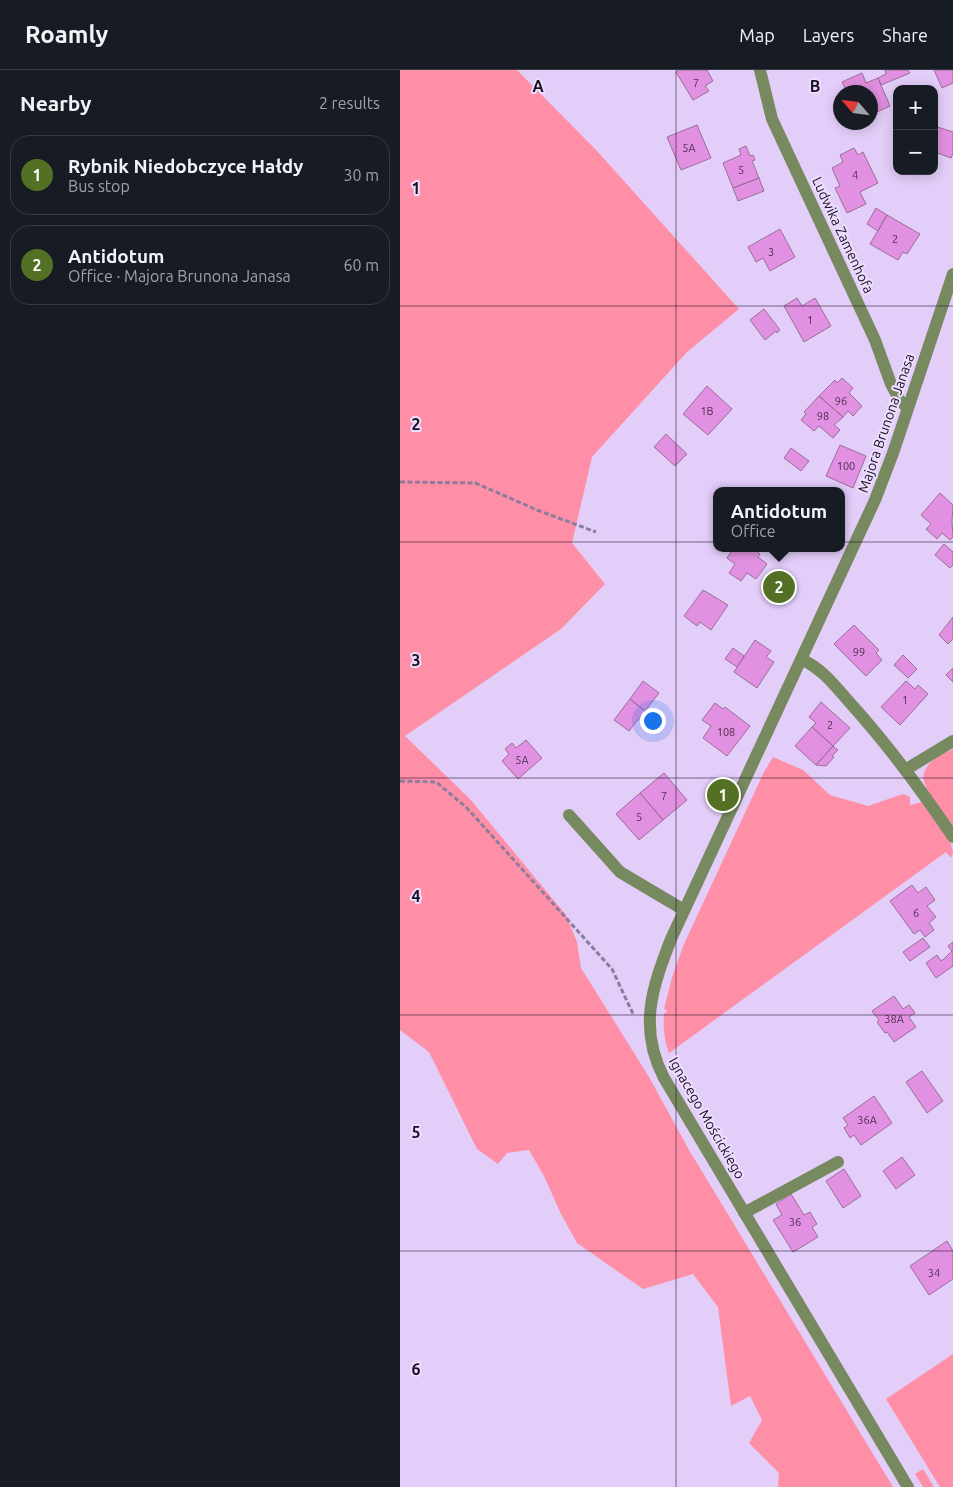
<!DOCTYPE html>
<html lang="en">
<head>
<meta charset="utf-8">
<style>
	body { margin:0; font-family:Ubuntu,sans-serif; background:#242831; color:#f1f3f6 }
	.controls { position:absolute; right:15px; top:15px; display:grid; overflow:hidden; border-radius:10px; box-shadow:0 2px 12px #0003 }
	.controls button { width:45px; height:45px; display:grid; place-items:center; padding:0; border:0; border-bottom:1px solid #363941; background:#171b24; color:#f1f3f6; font:25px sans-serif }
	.compass { position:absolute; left:433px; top:15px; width:45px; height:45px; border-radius:50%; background:#171b24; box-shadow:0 2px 12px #0003; rotate:298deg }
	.you { position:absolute; left:252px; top:650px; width:18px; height:18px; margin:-12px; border:4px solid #fff; border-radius:50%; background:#1a73e8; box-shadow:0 0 0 8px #1a73e833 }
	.badge { display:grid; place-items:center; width:32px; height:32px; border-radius:50%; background:#547024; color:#fff; font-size:16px; font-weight:700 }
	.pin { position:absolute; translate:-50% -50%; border:2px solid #fff; box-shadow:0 1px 5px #0006 }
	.popup { position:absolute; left:313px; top:417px; width:132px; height:65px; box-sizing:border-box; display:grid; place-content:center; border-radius:10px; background:#171b24; filter:drop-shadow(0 1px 4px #0005); font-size:16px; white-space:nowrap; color:#9ea1a6 }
	.popup b { font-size:19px; color:#f1f3f6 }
	.popup::after { content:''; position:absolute; left:50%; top:100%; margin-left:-10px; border:10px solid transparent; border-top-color:#171b24 }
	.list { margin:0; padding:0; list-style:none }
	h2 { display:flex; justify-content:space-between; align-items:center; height:65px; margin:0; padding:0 20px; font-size:21px }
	h2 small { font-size:16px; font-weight:400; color:#9ea1a6 }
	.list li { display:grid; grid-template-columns:32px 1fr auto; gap:15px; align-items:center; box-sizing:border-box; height:80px; margin:0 10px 10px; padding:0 10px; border:1px solid #363941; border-radius:20px }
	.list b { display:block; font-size:19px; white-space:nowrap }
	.list p { margin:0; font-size:16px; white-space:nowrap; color:#9ea1a6 }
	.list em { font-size:16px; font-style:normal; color:#9ea1a6 }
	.map { position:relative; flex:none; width:553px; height:1417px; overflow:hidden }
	header { display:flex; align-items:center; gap:30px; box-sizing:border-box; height:70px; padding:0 25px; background:#171b24; border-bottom:1px solid #363941 }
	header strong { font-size:24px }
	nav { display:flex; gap:28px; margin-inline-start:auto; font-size:18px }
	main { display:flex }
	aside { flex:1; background:#171b24 }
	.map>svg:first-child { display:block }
	.green { fill:#fe8fa6 }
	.building { fill:#e290e1; stroke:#996f98 }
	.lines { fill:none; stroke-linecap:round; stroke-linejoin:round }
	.path { stroke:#8d7c9d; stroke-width:3; stroke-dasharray:5 2.5; stroke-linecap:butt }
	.minor { stroke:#77895f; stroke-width:12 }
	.grid { fill:none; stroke:#1a1023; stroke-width:1; stroke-opacity:0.55 }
	.labels { text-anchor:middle; stroke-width:4; stroke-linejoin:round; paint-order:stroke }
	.number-label { font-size:11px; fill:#4c3052 }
	.street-label { font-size:14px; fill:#1a1023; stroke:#edddfe }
	.grid-label { font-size:16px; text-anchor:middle; font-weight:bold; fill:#1a1023; stroke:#edddfe; stroke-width:4; stroke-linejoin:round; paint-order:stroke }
</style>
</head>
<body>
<header>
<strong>Roamly</strong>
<nav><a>Map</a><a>Layers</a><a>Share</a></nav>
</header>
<main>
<aside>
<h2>Nearby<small>2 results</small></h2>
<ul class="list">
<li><span class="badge">1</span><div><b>Rybnik Niedobczyce Hałdy</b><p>Bus stop</p></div><em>30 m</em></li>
<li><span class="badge">2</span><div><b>Antidotum</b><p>Office · Majora Brunona Janasa</p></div><em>60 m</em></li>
</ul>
</aside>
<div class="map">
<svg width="553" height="1417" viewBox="0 0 553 1417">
	<rect width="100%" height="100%" fill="#e3cdf9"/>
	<path class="green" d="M0 0H117L197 81 339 239 287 282 192 387 172 473 205 514 161 559 5 666 70 729 166 845 177 872 181 898 249 1007 289 1080 493 1417H378L379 1403 349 1373 362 1350 350 1326 331 1336 318 1237 293 1204 243 1219 177 1173 161 1144 144 1106 129 1080 107 1083 98 1094 77 1079 29 982 0 960Z
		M553 679V758C545 746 527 724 524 711 522 705 526 697 530 693 536 687 545 683 553 679Z
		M373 687 403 700 430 725 468 736 503 724 510 727V735L522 732 551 774 553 783 551 788 546 782 269 983C264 970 263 957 264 943H266L267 940 264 939 273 904 284 874 364 702Z
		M553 1284V1417H540L486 1329Z
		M523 1399 534 1417H523L515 1404Z"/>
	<path class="building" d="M279 0H307L313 11 305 16 309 21 293 30 276 2Z
		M485 0H508L510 3 481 15 478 8 486 4Z
		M534 0H553V13L542 18Z
		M462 3 466 13 478 8 490 36 470 45V22H447L442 12Z
		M297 55 311 88 281 100 267 67Z
		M534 56 553 62V83L551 88 535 82 534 84Z
		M346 76 350 86 353 85 355 90 352 91 359 108 333 118 323 93 341 85 339 79Z
		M454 78 458 85 463 82 478 113 460 122 466 134 447 143 435 118 440 116 432 98 443 92 440 85Z
		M359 108 364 121 338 131 333 118Z
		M476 138 487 145 478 161 467 154Z
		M487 145 520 164 507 184 503 182 498 190 470 174Z
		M380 159 395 187 370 201 363 188 356 192 348 177Z
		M397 228 402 236 415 228 431 256 404 272 384 236Z
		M364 239 380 260 377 263 376 261 365 270 350 250Z
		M442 308 453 318 449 323 462 336 453 346 448 341 443 347 419 326 435 310 437 313Z
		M307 316 332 339 308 365 283 344Z
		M419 326 443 347 434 355 440 360 433 368 419 356 414 361 401 350 406 344 404 342Z
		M266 364 287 384 275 396 254 377Z
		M440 375 466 386 453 418 426 406Z
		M391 378 409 391 401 401 384 388Z
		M540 423 553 435 552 452 553 467 550 470 542 463 537 469 526 459 531 454 521 445Z
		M544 474 553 482V495L550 498 535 485Z
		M334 478H352L360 484 358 487 367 494 356 509 347 503 341 511 329 503 335 494 327 488Z
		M303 520 328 535 311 560 300 552 297 556 284 546Z
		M553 547V569L548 574 539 565Z
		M454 555 479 580 476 583 482 590 466 606 434 574Z
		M355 570 371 581 366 587 374 592 357 618 334 602Z
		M333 578 344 586 337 597 325 589Z
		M503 585 517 599 508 608 494 595Z
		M553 598V612L546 605Z
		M243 611 259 623 245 641 230 629Z
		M506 611 515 619 518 615 528 624 500 655 481 637Z
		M230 629 245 641 229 661 214 650Z
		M421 632 450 658 433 676 412 657 416 653 409 647Z
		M315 633 323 639 325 637 350 656 327 686 303 668 311 656 302 650Z
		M412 657 433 676 416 695 395 676Z
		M126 670 142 688 118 709 102 691 109 684 105 679 112 673 116 678Z
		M433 676 438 680 432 686 434 687 426 696 416 695Z
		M264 703 287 730 263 750 240 723Z
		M240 723 263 750 239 770 216 744Z
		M512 815 518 823 526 817 535 830 527 836 536 847 529 853 534 860 525 867 520 860 514 864 490 831Z
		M523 868 530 877 510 891 503 882Z
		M553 872V896L536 908 526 893 537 885 541 891 545 888 552 881 548 876Z
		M494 926 503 939 509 935 515 943 509 947 516 957 494 972 487 962 485 963 477 952 479 950 472 941Z
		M522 1001 543 1031 527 1043 506 1012Z
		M474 1026 492 1053 461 1075 454 1065 450 1068 444 1058 448 1055 443 1048Z
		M502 1087 515 1105 496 1119 483 1101Z
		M444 1099 461 1126 443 1138 426 1111Z
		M391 1124 404 1145 410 1142 417 1154 412 1157 418 1167 393 1182 373 1150 382 1145 376 1134Z
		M547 1171 553 1181V1209L529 1225 510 1196Z"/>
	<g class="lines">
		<path class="path" d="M0 412 75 413 137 440 196 462
			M0 711 36 712 66 737 212 899 234 946"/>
		<path class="minor" d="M360 0 372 49 475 270 491 314 500 331 508 338
			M401 589C424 600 435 616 451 634 489 676 522 721 553 767
			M505 700 553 671
			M169 745 220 802 284 840
			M344 1143 438 1092
			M508 1417 264 1008C238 958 252 918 271 869L475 430 493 383 553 204"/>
	</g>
	<path class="grid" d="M276 0V1417M0 236H553M0 472H553M0 708H553M0 945H553M0 1181H553"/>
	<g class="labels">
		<g class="number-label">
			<text x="296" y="17">7</text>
			<text x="289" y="82">5A</text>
			<text x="341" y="104">5</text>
			<text x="455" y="109">4</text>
			<text x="495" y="173">2</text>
			<text x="371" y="186">3</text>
			<text x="410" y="254">1</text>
			<text x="441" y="335">96</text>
			<text x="307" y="345">1B</text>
			<text x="423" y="350">98</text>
			<text x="446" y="400">100</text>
			<text x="459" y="586">99</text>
			<text x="505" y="634">1</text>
			<text x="430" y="659">2</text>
			<text x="326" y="666">108</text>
			<text x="122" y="694">5A</text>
			<text x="264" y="730">7</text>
			<text x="239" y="751">5</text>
			<text x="516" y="847">6</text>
			<text x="494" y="953">38A</text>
			<text x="467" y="1054">36A</text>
			<text x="395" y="1156">36</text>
			<text x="534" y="1207">34</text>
		</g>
		<g class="street-label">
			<text transform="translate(443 165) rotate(65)" y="5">Ludwika Zamenhofa</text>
			<text transform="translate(486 353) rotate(-71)" y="5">Majora Brunona Janasa</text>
			<text transform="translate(307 1048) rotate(60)" y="5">Ignacego Mościckiego</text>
		</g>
	</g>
	<g class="grid-label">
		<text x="138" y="22">A</text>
		<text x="415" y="22">B</text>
		<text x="16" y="124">1</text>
		<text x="16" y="360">2</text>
		<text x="16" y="596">3</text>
		<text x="16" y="832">4</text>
		<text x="16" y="1068">5</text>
		<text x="16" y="1305">6</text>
	</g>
</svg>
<div class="controls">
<button>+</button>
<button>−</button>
</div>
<svg class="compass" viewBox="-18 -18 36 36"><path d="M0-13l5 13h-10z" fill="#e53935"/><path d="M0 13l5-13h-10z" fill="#9ea1a6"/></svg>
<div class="you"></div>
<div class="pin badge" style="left:323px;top:725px">1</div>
<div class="pin badge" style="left:379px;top:517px">2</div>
<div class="popup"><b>Antidotum</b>Office</div>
</div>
</main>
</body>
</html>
